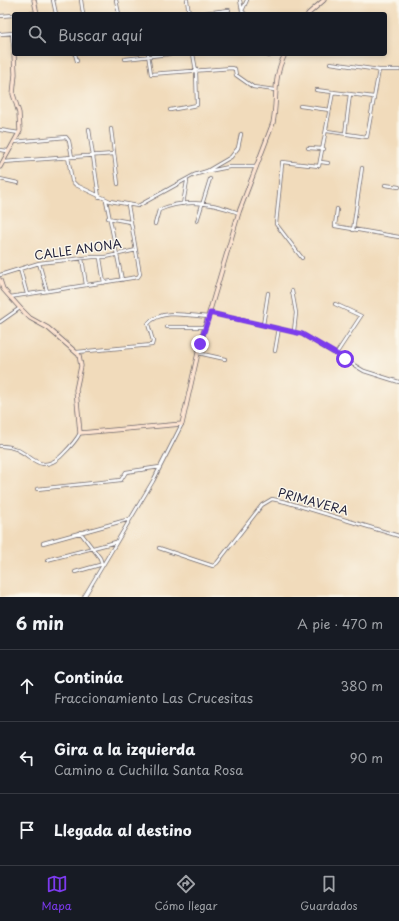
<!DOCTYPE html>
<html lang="es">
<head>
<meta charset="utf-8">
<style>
	body { margin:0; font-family:"Playpen Sans",sans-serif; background:#20242c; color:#f1f3f6 }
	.stop { position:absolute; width:12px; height:12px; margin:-9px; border:3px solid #7c3aed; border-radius:50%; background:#fff }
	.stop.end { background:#7c3aed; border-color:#fff; box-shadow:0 1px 4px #0008 }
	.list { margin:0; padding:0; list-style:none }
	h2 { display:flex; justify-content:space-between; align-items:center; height:52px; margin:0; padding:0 16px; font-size:17px }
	h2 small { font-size:13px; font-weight:400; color:#9ea1a6 }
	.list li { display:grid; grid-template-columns:26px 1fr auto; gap:12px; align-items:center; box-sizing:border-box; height:72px; padding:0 16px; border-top:1px solid #363941 }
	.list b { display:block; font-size:15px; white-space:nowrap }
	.list p { margin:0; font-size:13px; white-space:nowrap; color:#9ea1a6 }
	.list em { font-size:13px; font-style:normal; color:#9ea1a6 }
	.icon { flex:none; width:22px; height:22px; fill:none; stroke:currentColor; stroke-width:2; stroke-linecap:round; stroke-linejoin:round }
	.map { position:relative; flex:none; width:399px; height:597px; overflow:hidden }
	.search { position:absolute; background:#171b24; box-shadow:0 2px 6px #0003; left:12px; right:12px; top:12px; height:44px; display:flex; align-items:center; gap:10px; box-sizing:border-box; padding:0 14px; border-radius:4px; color:#9ea1a6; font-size:15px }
	.sheet { height:268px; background:#171b24 }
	nav { display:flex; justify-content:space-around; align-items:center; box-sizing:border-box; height:56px; border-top:1px solid #363941; background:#171b24; font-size:11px; color:#9ea1a6 }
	nav a { display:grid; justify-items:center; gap:2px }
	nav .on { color:#7c3aed }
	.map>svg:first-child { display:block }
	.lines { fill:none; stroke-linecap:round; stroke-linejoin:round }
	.street-casing { stroke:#6a6368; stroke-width:4 }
	.secondary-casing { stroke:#6a6368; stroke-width:5 }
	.street { stroke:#fff; stroke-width:2.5 }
	.secondary { stroke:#fde4d1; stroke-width:3.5 }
	.route { stroke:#7c3aed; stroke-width:5 }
	.labels { text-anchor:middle; stroke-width:3; stroke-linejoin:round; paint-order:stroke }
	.street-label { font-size:12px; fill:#22223b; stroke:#fbf7ec }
</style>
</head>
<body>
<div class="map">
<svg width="399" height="597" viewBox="0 0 399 597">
	<rect width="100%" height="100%" fill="#fbf7ec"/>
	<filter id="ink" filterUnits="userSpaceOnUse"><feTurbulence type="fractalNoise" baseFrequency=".025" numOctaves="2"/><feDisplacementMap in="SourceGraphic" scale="8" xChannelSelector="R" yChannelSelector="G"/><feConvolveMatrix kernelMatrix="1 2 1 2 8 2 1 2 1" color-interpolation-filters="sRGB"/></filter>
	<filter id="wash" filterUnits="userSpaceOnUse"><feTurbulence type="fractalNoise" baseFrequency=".012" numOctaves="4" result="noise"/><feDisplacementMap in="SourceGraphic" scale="16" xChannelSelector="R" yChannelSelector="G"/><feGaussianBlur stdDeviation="0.9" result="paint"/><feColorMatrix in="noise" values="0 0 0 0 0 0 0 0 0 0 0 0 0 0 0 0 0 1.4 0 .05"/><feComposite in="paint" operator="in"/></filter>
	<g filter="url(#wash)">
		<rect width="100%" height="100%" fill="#f1dbbb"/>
	</g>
	<g filter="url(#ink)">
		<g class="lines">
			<defs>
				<path id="street" d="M53 0 56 14
					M81 0 83 14
					M116 0 119 14
					M187 0 189 14
					M240 0 242 11 245 14
					M242 11 247 0
					M22 14 37 13
					M196 14 229 10
					M0 16 14 15
					M12 33 14 54
					M0 34 14 33
					M75 54 77 61
					M148 54 151 74 232 68 235 69 236 75 253 87 275 90
					M268 54 269 56
					M125 59 169 54
					M330 63 379 70H399
					M316 90 374 97
					M300 106 330 110
					M170 110 197 105 196 71 193 54
					M89 129 99 197
					M111 129 118 184
					M0 130 19 133
					M327 131 367 137 379 70
					M345 134 350 94
					M14 142 66 137 69 141 72 157
					M308 148 324 149
					M0 150 8 151
					M68 157 72 181 76 185 110 201 138 206 194 175 207 171 231 157 238 148 241 134
					M3 162 114 154
					M321 162 328 163
					M209 171 229 167H256
					M0 179 18 183
					M385 185 399 187
					M106 200 122 280
					M183 204 187 181
					M337 209 335 226 399 237
					M108 218 130 222
					M197 221 210 179
					M155 224 159 210C185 198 214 203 239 213
					M353 230 362 168
					M82 258 86 285
					M100 258 104 283
					M302 258 276 224 282 164V162L319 166 333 92
					M39 263 47 291
					M20 269 27 294
					M0 275 39 263 93 257H106L136 250
					M292 291 296 313 294 331
					M10 297 138 277 140 274 128 205
					M335 304 361 316 336 354
					M210 313 302 334 364 371 399 382
					M0 322 20 308
					M263 325 268 293
					M167 327H204
					M275 351 279 328
					M77 352 152 345 153 341 148 324C161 308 191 316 208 317
					M198 353 225 359
					M0 446C30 445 35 478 60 457 68 449 75 443 80 433
					M37 489 121 480 126 472 160 467
					M80 532 100 558 102 564
					M43 543 130 519
					M159 548 213 566 217 563 262 505 272 499 286 502 399 536
					M47 560 116 542
					M75 572 103 564
					M84 597 153 481 182 424"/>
				<path id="secondary" d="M34 0 37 14
					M308 14 324 0
					M0 167 20 131 19 113 13 94 15 74 14 54
					M0 280 3 289 20 308 30 318 48 328 79 355 81 366 76 390 80 433 182 424 200 344 239 212 273 123C278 97 272 80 285 54"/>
			</defs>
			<use href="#street" class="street-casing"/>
			<use href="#secondary" class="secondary-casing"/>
			<use href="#street" class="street"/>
			<use href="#secondary" class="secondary"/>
		</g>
	</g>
	<g class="lines" filter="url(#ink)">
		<path class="route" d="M200 344 210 313 302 334 345 359"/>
	</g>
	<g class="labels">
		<g class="street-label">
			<text transform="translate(78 250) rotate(-8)" y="4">CALLE ANONA</text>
			<text transform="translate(313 502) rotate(15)" y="4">PRIMAVERA</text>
		</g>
	</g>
</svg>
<div class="stop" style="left:345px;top:359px"></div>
<div class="stop end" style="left:200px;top:344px"></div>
<div class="search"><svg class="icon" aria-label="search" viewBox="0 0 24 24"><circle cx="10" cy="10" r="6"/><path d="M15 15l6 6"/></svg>Buscar aquí</div>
</div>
<section class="sheet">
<h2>6 min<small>A pie · 470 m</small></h2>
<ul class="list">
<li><svg class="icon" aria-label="ahead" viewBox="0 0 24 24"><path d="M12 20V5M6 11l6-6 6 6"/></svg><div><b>Continúa</b><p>Fraccionamiento Las Crucesitas</p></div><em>380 m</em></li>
<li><svg class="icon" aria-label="left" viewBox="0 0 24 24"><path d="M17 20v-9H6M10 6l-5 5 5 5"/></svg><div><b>Gira a la izquierda</b><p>Camino a Cuchilla Santa Rosa</p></div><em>90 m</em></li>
<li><svg class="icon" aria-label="arrive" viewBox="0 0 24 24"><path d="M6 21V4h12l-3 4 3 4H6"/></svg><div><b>Llegada al destino</b></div></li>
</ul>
</section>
<nav>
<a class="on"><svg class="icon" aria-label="map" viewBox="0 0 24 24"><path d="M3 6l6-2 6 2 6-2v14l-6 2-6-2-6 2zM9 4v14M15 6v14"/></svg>Mapa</a>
<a><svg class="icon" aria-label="directions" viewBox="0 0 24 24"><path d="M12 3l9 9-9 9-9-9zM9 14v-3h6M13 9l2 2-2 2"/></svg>Cómo llegar</a>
<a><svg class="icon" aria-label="saved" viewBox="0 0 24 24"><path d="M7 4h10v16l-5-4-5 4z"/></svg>Guardados</a>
</nav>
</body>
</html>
